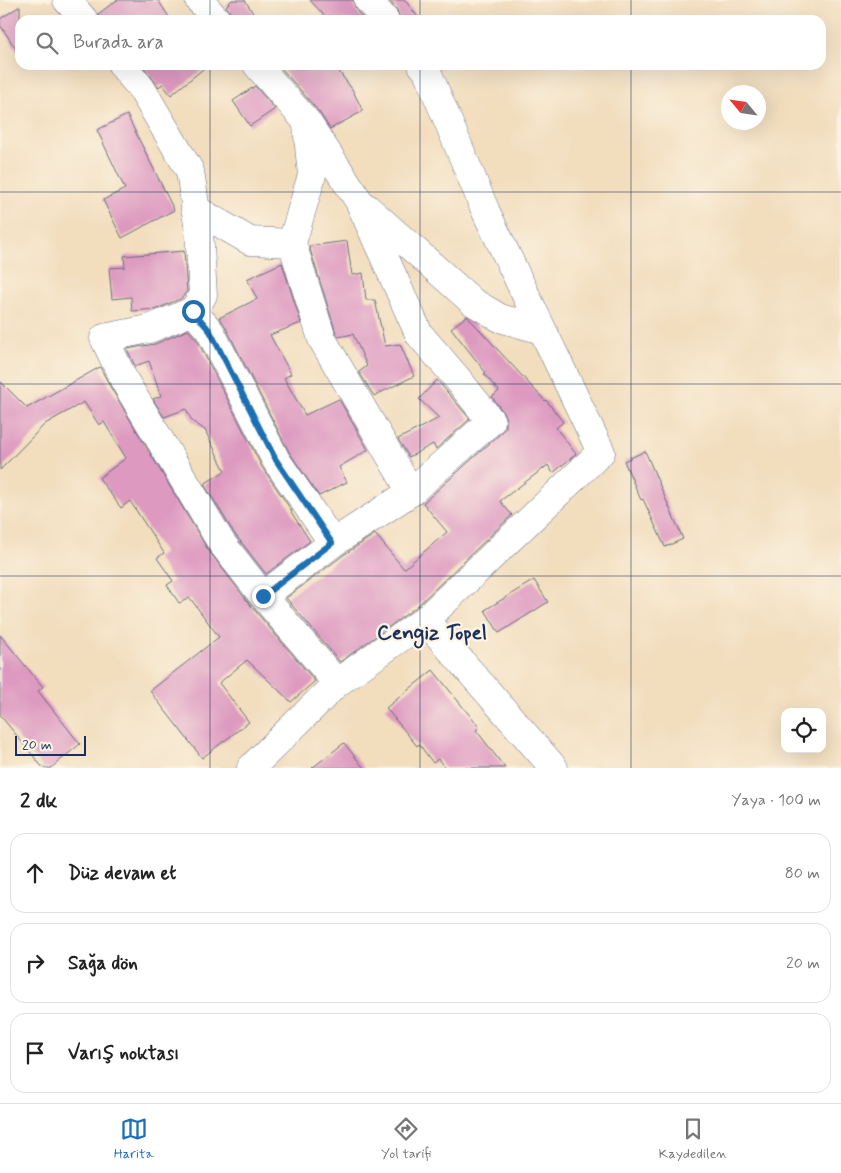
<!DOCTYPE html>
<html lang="tr">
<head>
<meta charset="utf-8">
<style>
	body { margin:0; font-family:Mynerve,sans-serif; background:#f6f6f6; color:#222 }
	.controls { position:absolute; right:15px; bottom:15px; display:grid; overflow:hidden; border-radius:10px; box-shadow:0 5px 20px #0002 }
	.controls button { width:45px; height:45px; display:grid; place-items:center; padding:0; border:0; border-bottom:1px solid #e0e0e0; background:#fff; color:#222; font:25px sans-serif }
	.compass { position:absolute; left:721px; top:85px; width:45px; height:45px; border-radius:50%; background:#fff; box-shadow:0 5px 20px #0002; rotate:299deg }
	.scale { position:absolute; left:15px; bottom:12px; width:71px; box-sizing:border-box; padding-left:5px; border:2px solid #1b2f5e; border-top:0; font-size:14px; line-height:18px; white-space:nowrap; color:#1b2f5e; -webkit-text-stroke:4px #fcf5e5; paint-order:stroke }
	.stop { position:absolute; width:15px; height:15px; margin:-11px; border:4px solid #1f6fb2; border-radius:50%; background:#fff }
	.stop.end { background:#1f6fb2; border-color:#fff; box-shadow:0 1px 5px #0008 }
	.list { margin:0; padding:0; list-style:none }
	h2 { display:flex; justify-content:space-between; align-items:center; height:65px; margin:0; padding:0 20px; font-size:21px }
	h2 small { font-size:16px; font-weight:400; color:#767676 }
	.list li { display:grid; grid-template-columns:32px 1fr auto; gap:15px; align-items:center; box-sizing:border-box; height:80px; margin:0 10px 10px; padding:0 10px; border:1px solid #e0e0e0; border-radius:15px }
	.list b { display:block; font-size:19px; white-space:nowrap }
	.list em { font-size:16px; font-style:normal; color:#767676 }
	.icon { flex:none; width:28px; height:28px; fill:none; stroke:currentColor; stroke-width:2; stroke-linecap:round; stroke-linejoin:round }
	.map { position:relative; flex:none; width:841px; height:768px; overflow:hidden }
	.search { position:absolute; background:#fff; box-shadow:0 5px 20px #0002; left:15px; right:15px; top:15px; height:55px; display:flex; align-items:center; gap:12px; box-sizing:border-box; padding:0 18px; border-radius:15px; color:#767676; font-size:19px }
	.sheet { height:335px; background:#fff }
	nav { display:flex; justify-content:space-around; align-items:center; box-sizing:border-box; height:70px; border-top:1px solid #e0e0e0; background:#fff; font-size:14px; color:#767676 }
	nav a { display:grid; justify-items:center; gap:2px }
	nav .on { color:#1f6fb2 }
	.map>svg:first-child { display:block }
	.building { fill:#dd99c0 }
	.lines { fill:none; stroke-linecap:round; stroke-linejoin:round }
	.minor-casing { stroke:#666c7f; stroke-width:29 }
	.minor { stroke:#fff; stroke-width:28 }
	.route { stroke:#1f6fb2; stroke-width:6 }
	.grid { fill:none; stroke:#1b2f5e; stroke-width:1; stroke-opacity:0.55 }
	.labels { text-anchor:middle; stroke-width:4.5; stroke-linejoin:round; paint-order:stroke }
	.district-label { font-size:21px; font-weight:bold; fill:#1b2f5e; stroke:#fcf5e5 }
</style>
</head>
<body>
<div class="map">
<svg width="841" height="768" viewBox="0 0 841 768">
	<rect width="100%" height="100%" fill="#fcf5e5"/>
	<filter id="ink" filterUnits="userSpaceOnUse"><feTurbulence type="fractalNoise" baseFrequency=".02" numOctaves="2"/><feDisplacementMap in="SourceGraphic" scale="10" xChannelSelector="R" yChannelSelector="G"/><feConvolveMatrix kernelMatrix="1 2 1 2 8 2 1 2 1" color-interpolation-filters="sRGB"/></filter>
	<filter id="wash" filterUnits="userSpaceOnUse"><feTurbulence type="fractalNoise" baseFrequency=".0096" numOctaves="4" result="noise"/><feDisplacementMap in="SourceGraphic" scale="20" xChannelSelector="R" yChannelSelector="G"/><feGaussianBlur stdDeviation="1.12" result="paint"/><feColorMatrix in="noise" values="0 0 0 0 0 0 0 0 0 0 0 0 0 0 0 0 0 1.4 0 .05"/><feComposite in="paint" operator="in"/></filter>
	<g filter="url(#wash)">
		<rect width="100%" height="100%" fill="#f2ddbd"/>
		<g id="blocks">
			<path class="building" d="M117 0H158L171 20H99L98 14Z
				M232 0H245L257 20H232V16L226 6Z
				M310 0H353L356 10 364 20H328Z
				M389 0H405L420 20H400L397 10Z
				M20 6V55L0 25V19Z
				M142 65H208L171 95 162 84 159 87Z
				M286 65H334L352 89 363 111 330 129 319 112 281 68Z
				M255 86 275 109 250 126 233 101Z
				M127 115 174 210 122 238 103 200 125 189 97 130Z
				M347 241 352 275 363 273 366 300H375L385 346 400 344 414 376 374 396 359 372 367 366 353 334 339 337 336 333 309 246Z
				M184 251 187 291 182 298 157 309 132 311 131 297 112 299 109 268 125 267 124 256Z
				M282 263 301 323 270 335 291 374 284 378 305 415 339 399 368 450 339 467 347 482 319 496 289 452 224 324 219 318 257 299 247 279Z
				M467 316 545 401 546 400 563 422 556 428 576 454 553 473 548 465 500 501 512 515 415 608 340 662 286 598 342 556 375 534 404 569 447 532 423 503 501 433 506 427V419L503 412 492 397 499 391 484 374 486 373 451 328Z
				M188 330 197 340 262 467 292 511 291 512 310 541 266 574 234 533 204 484 225 471 205 430 192 421 186 409 164 417 153 399 161 396 149 361 135 366 127 349 155 344Z
				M100 367 111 388 208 550 251 606 315 681 291 702 247 660 219 683 249 722 202 758 150 691 219 637 190 598 179 603 167 585 173 581 157 558 164 553 130 501 121 508 99 478 126 458 104 422 99 425 84 402 45 424 0 470V381L27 408Z
				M437 380 470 419 436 449 433 444 409 457 398 439 439 418 419 399Z
				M645 451 683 539 665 547 643 499 641 500 624 461Z
				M534 580 548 602 499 633 485 610Z
				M0 635 43 687 38 691 80 744 51 768H43L0 715Z
				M433 670 479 727 476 730 505 768H445L438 759 433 763 419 744 417 746 386 708Z
				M344 743 364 768H312Z"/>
		</g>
	</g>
	<g filter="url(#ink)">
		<use href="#blocks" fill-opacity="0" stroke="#666c7f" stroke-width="1"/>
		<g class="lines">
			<defs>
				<path id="minor" d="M67 0 84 20
					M199 0 217 20
					M368 0 385 20
					M122 65 141 88 190 171 199 231 203 295 193 311 149 329 104 338 124 380 221 542 263 596 337 683
					M257 65 307 122 359 201 419 334 456 377 491 421 411 492 333 543 263 596
					M367 208 473 302 500 318 542 330
					M195 209 250 241 292 243 312 175 307 126
					M292 243 322 339 411 492
					M193 311 210 331 276 460 333 543
					M425 620 554 768
					M251 768 337 683 425 620 601 452 486 212 427 71 422 65"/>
			</defs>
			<use href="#minor" class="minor-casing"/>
			<use href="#minor" class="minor"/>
		</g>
	</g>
	<g class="lines" filter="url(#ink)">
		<path class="route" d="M193 311 210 331 276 460 332 543 263 596"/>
	</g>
	<path class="grid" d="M210 0V20M420 0V20M631 0V20M210 65V768M420 65V768M631 65V768M0 192H841M0 384H841M0 576H841"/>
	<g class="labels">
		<g class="district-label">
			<text x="432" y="639">Cengiz Topel</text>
		</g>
	</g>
</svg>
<div class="controls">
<button><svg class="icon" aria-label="locate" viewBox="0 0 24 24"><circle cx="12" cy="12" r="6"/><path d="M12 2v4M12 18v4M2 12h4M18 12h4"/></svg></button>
</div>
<svg class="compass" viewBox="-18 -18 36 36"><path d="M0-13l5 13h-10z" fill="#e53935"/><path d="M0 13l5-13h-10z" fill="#767676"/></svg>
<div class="scale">20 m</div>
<div class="stop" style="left:193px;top:311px"></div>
<div class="stop end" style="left:263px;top:596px"></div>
<div class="search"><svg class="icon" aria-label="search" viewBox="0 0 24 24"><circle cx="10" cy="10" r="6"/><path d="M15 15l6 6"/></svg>Burada ara</div>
</div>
<section class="sheet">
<h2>2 dk<small>Yaya · 100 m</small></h2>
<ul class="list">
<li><svg class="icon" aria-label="ahead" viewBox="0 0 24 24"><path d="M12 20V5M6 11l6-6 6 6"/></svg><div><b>Düz devam et</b></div><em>80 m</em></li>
<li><svg class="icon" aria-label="right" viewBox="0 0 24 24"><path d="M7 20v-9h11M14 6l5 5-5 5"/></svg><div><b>Sağa dön</b></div><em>20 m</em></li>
<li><svg class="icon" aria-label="arrive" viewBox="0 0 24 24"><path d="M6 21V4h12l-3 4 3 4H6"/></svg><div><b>Varış noktası</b></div></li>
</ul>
</section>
<nav>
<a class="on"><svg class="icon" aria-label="map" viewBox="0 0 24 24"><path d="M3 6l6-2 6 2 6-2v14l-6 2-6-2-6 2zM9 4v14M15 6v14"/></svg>Harita</a>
<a><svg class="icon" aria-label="directions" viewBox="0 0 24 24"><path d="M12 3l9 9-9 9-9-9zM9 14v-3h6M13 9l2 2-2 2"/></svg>Yol tarifi</a>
<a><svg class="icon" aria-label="saved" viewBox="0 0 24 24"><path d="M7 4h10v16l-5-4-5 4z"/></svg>Kaydedilen</a>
</nav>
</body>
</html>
